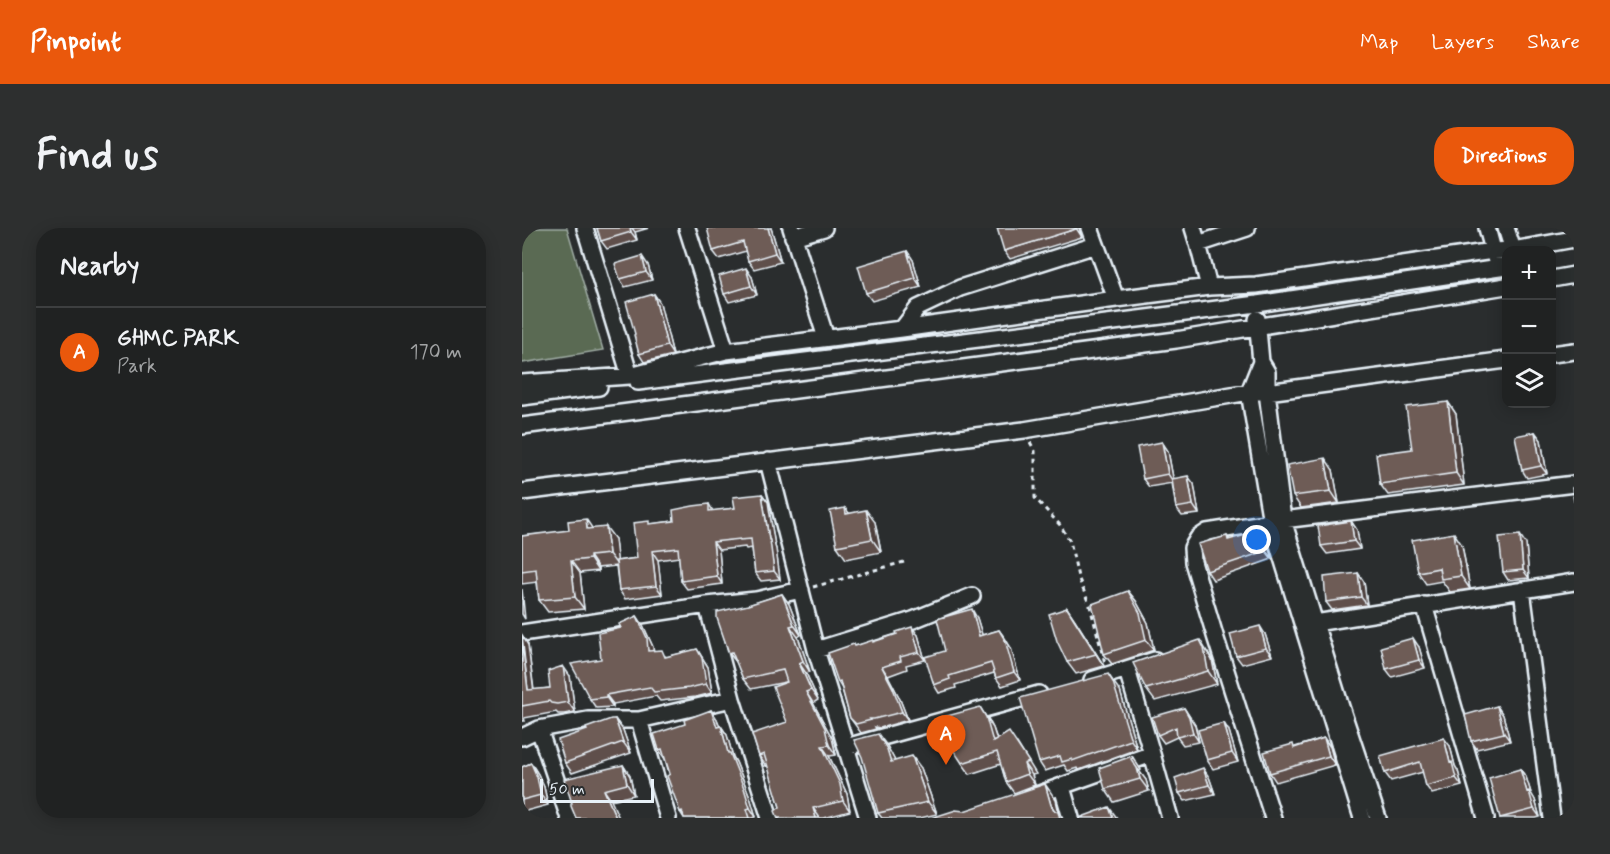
<!DOCTYPE html>
<html lang="en">
<head>
<meta charset="utf-8">
<style>
	body { margin:0; font-family:Mynerve,sans-serif; background:#2d2f2f; color:#f1f3f6 }
	.controls { position:absolute; right:18px; top:18px; display:grid; overflow:hidden; border-radius:12px; box-shadow:0 3px 15px #0003 }
	.controls button { width:54px; height:54px; display:grid; place-items:center; padding:0; border:0; border-bottom:2px solid #3d3f40; background:#202222; color:#f1f3f6; font:30px sans-serif }
	.scale { position:absolute; left:18px; bottom:15px; width:114px; box-sizing:border-box; padding-left:6px; border:3px solid #e8f1f8; border-top:0; font-size:16px; line-height:21px; white-space:nowrap; color:#e8f1f8; -webkit-text-stroke:4px #2a2d2e; paint-order:stroke }
	.you { position:absolute; left:735px; top:312px; width:21px; height:21px; margin:-15px; border:4px solid #fff; border-radius:50%; background:#1a73e8; box-shadow:0 0 0 9px #1a73e833 }
	.badge { display:grid; place-items:center; width:39px; height:39px; border-radius:50%; background:#ea580c; color:#fff; font-size:20px; font-weight:700 }
	.pin { position:absolute; translate:-50% -50px; filter:drop-shadow(0 2px 3px #0008) }
	.pin::after { content:''; position:absolute; top:32px; width:21px; height:18px; background:inherit; clip-path:polygon(0 0,100% 0,50% 100%) }
	.list { margin:0; padding:0; list-style:none }
	h2 { display:flex; justify-content:space-between; align-items:center; height:78px; margin:0; padding:0 24px; font-size:26px }
	h2 small { font-size:20px; font-weight:400; color:#a2a4a5 }
	.list li { display:grid; grid-template-columns:39px 1fr auto; gap:18px; align-items:center; box-sizing:border-box; height:90px; padding:0 24px; border-top:2px solid #3d3f40 }
	.list b { display:block; font-size:22px; white-space:nowrap }
	.list p { margin:0; font-size:20px; white-space:nowrap; color:#a2a4a5 }
	.list em { font-size:20px; font-style:normal; color:#a2a4a5 }
	.icon { flex:none; width:33px; height:33px; fill:none; stroke:currentColor; stroke-width:2; stroke-linecap:round; stroke-linejoin:round }
	.map { position:relative; flex:none; width:1052px; height:590px; overflow:hidden; border-radius:24px }
	header { display:flex; align-items:center; gap:36px; box-sizing:border-box; height:84px; padding:0 30px; background:#ea580c; color:#fff }
	header strong { font-size:28px }
	nav { display:flex; gap:33px; margin-inline-start:auto; font-size:21px }
	.intro { display:flex; align-items:center; justify-content:space-between; box-sizing:border-box; height:144px; padding:0 36px }
	h1 { margin:0; font-size:42px }
	.button { padding:15px 27px; border-radius:24px; background:#ea580c; color:#fff; font-size:21px; font-weight:700 }
	main { display:flex; gap:36px; padding:0 36px }
	aside { flex:1; background:#202222; border-radius:24px; box-shadow:0 3px 15px #0003 }
	.map>svg:first-child { display:block }
	.green { fill:#5a6a53; stroke:#a1aea6; stroke-width:1.5 }
	.lines { fill:none; stroke-linecap:round; stroke-linejoin:round }
	.minor-casing { stroke:#e8f1f8; stroke-width:20 }
	.path { stroke:#e8f1f8; stroke-width:3; stroke-dasharray:4.5 4.5; stroke-linecap:butt }
	.minor { stroke:#2a2d2e; stroke-width:15 }
	.wall { fill:#5f4f4b; stroke:#e8f1f8; stroke-width:1.5 }
	.shaded-wall { fill:#4d403d; stroke:#e8f1f8; stroke-width:1.5 }
	.building { fill:#6e5c57; stroke:#e8f1f8; stroke-width:1.5 }
</style>
</head>
<body>
<header>
<strong>Pinpoint</strong>
<nav><a>Map</a><a>Layers</a><a>Share</a></nav>
</header>
<div class="intro"><h1>Find us</h1><a class="button">Directions</a></div>
<main>
<aside>
<h2>Nearby<small></small></h2>
<ul class="list">
<li><span class="badge">A</span><div><b>GHMC PARK</b><p>Park</p></div><em>170 m</em></li>
</ul>
</aside>
<div class="map">
<svg width="1052" height="590" viewBox="0 0 1052 590">
	<rect width="100%" height="100%" fill="#2a2d2e"/>
	<filter id="ink" filterUnits="userSpaceOnUse"><feTurbulence type="fractalNoise" baseFrequency=".0167" numOctaves="2"/><feDisplacementMap in="SourceGraphic" scale="12" xChannelSelector="R" yChannelSelector="G"/><feConvolveMatrix kernelMatrix="1 2 1 2 8 2 1 2 1" color-interpolation-filters="sRGB"/></filter>
	<g filter="url(#ink)">
		<path class="green" d="M0 0H45L81 122 0 135Z"/>
		<g class="lines">
			<defs>
				<path id="minor" d="M63 0 108 148
					M165 0 204 123
					M269 0 304 110
					M568 0 594 71
					M671 0 676 16 725 0
					M965 0 974 33
					M984 0 991 22
					M271 9 302 0
					M676 16 687 59
					M1030 51 1052 47
					M735 91 739 134 745 144V164L761 292 819 479 856 590
					M380 101 396 80 438 60 574 17
					M1030 126 1052 123
					M739 134 727 164 749 294 840 590
					M116 154 735 76 984 39
					M0 155 108 148 204 123 380 101 594 71 687 59 734 57 971 23 991 22 1052 11
					M0 169 77 159
					M0 198 654 112 984 58
					M246 233 294 422 346 590
					M0 264 502 202 727 164H745L984 132
					M1000 362 1030 590
					M185 377 210 471 248 590
					M902 377 964 590
					M793 395 1052 354
					M0 405 185 377 234 372 279 362
					M294 422 391 392 450 368
					M605 442 630 526 648 590
					M570 452 633 432
					M117 492 146 590
					M17 501 47 590
					M0 509 17 501 66 492H117L210 471
					M324 519 517 466
					M540 559 549 590
					M509 569 630 526
					M751 590 694 411 671 334 670 320 676 310 685 304 761 292 1052 256"/>
			</defs>
			<use href="#minor" class="minor-casing"/>
			<path class="path" d="M508 214 513 223V270L538 297 548 313 556 349 568 378 583 435
				M291 359 382 334"/>
			<use href="#minor" class="minor"/>
		</g>
		<path class="wall" d="M75 0H127L113 4 115 12 85 21 79 13Z
			M249 0 259 34 232 41 226 33 224 23 197 31 191 23Z
			M557 0 560 9 488 31 482 23Z
			M385 23 391 32 399 59 350 73 344 65Z
			M126 37 130 52 103 59 98 51Z
			M230 49 235 67 207 74 202 66Z
			M132 66 138 75 151 127 122 134 117 126 113 106Z
			M926 174 934 186 942 257 866 267 858 256 890 221Z
			M1013 204 1019 212 1025 246 1005 250 1000 242Z
			M640 214 646 223 651 250 672 256 677 286 660 288 654 280 650 255 627 259 621 251Z
			M811 242 817 275 779 280 771 268Z
			M240 266 246 274 253 318 254 321 258 351 239 353 233 345 230 320 224 321 223 319 197 322 200 356 165 361 159 353 157 329 136 332 140 366 103 371 97 362 94 338 76 340V343L58 345 62 381 26 384 17 372 15 354 0 356V308L70 301 93 311 95 333 115 330 129 296 152 293 187 276 191 283 213 280Z
			M323 280 327 285 353 294 359 324 324 331 315 318Z
			M829 293 835 302 838 321 805 326 799 318Z
			M738 303 744 312 750 331 691 352 685 343 705 308 708 312Z
			M1004 316 1007 350 986 352 981 344Z
			M940 317 948 361 928 364 920 353 904 356 896 344Z
			M836 345 842 354 845 377 810 382 804 374Z
			M606 363 614 373 626 395 632 422 590 436 582 426Z
			M260 366 267 376 279 407 276 409 288 444 284 445 296 472 291 475 310 510 314 527 307 528 325 566 328 583 302 590H256L258 579 246 537 244 538 237 528 265 494 264 454 229 461 221 451 215 435 207 425 226 377Z
			M545 380 553 392 582 438 554 446 545 434Z
			M115 388 121 397 131 419 132 423 145 429 175 421 186 439 190 465 174 469 138 473 134 468 91 476V479L74 480 68 471 79 431 99 400Z
			M455 390 460 407 477 402 483 410 489 420 498 452 480 458 474 450 472 445 433 457 434 460 417 465 412 457 423 423Z
			M743 406 750 428 720 436 714 428Z
			M0 407 6 417 12 462 28 460 48 448 53 484 42 486H36L34 484 2 490 3 493H0Z
			M396 407 403 432 384 437 385 441 366 448 377 469 386 492 358 500 353 499 354 501 339 505 328 490 320 461 316 454 333 418 352 413Z
			M897 419 903 440 870 449 864 441Z
			M686 424 690 432 695 456 633 473 624 461Z
			M598 463 615 521 557 542 555 540 546 543 542 537 523 543 517 534Z
			M975 478 981 487 988 513 955 521 949 513Z
			M662 480 673 497 677 514 661 517 655 509 642 515 636 507Z
			M189 482 195 491 198 498H199L205 507 211 529 214 534 228 569 234 589 231 590H162L158 584 143 531 137 522 163 496Z
			M466 490 471 500 475 511 495 515 514 546 510 547 513 557 492 565 484 554 479 536 448 546 440 535Z
			M93 491 101 502 109 525 50 545 43 535 65 502Z
			M707 503 716 534 691 541 685 532Z
			M802 510 808 519 813 537 754 554 748 545 773 519Z
			M365 518 373 533 399 540 415 586 398 590H360L356 585Z
			M928 518 933 538 936 543 940 558 910 566 904 558 901 544 869 553 863 545Z
			M610 528 619 542 617 543 624 552 627 563 592 574 583 561Z
			M9 535 16 546 22 559 26 577 0 584V539Z
			M101 537 108 548 112 567 89 572 54 590Z
			M998 541 1004 549 1009 565 1013 572 1018 589 1014 590H978Z
			M687 549 693 566 663 573 657 565Z"/>
		<path class="shaded-wall" d="M108 0H110L113 4 115 12 109 4Z
			M246 0H249L259 34 253 25Z
			M554 0H557L560 9Z
			M385 23 391 32 399 59 393 50Z
			M120 28 126 37 130 52 124 44Z
			M224 40 230 49 235 67 229 58Z
			M132 66 138 75 151 127 145 118Z
			M926 174 934 186 942 257 934 245Z
			M1013 204 1019 212 1025 246 1019 238Z
			M640 214 646 223 652 255 646 246Z
			M803 230 811 242 817 275 809 263Z
			M666 248 672 256 677 286 671 277Z
			M240 266 246 274 253 318 254 321 258 351 252 343Z
			M344 282 353 294 359 324 350 311Z
			M64 291 72 303 65 301Z
			M829 293 835 302 838 321 832 313Z
			M84 299 93 311 96 338 87 326Z
			M738 303 744 312 750 331 744 323Z
			M932 305 940 317 948 361 939 348Z
			M998 307 1004 316 1007 350 1001 342Z
			M191 314 197 322 200 356 195 348Z
			M130 323 136 332 140 366 134 358Z
			M68 328 76 340V343L68 331Z
			M49 333 58 345 62 381 53 369Z
			M836 345 842 354 845 377 839 369Z
			M0 361 3 391 0 386Z
			M606 363 614 373 626 395 632 422 624 412Z
			M260 366 267 376 279 407 272 397Z
			M545 380 553 392 582 438 574 426Z
			M450 381 455 390 463 416 457 408Z
			M115 388 121 397 131 419 132 432 126 423Z
			M268 398 276 409 288 444 281 433Z
			M738 398 743 406 750 428 744 420Z
			M390 399 396 407 403 432 397 424Z
			M477 402 489 420 498 452 492 444Z
			M0 407 6 417 13 473 6 462Z
			M891 410 897 419 903 440 897 432Z
			M678 412 690 432 695 456 686 443Z
			M175 421 186 439 190 465 184 456Z
			M277 435 284 445 296 472 289 462Z
			M41 438 48 448 53 484 46 474Z
			M360 439 366 448 377 469 386 492 380 484Z
			M586 446 598 463 615 521 609 512Z
			M284 464 291 475 310 510 314 527 307 517Z
			M84 467 91 476V479L84 469Z
			M975 478 981 487 988 513 982 505Z
			M458 479 471 500 479 525 471 514Z
			M662 480 673 497 677 514 671 505Z
			M189 482 195 491 201 508 195 499Z
			M93 491 101 502 109 525 101 514Z
			M702 495 707 503 716 534 710 525Z
			M199 498 205 507 211 529 214 534 228 569 234 589 228 580 206 525Z
			M356 506 365 518 373 533 369 534Z
			M802 510 808 519 813 537 807 528Z
			M922 510 928 518 933 538 936 543 940 558 934 550 928 535Z
			M300 518 307 528 325 566 328 583 321 573Z
			M390 528 399 540 415 586 406 574Z
			M9 535 16 546 22 559 26 577 19 567Z
			M502 536 510 547 513 557 505 546Z
			M101 537 108 548 112 567 105 556Z
			M615 540 624 552 627 563 618 551Z
			M681 540 687 549 693 566 687 557Z
			M998 541 1004 549 1009 565 1013 572 1018 589 1012 581 1005 564Z
			M523 556 534 572 537 585 541 590H538L529 577Z
			M82 562 89 572 97 590H94Z
			M587 579 595 590H591Z
			M291 580 298 590H294Z"/>
		<path class="building" d="M75 0H108L109 4 79 13Z
			M185 0H246L253 25 226 33 221 14 191 23Z
			M475 0H554V1L482 23Z
			M385 23 393 50 344 65 336 38Z
			M120 28 124 44 98 51 93 36Z
			M224 40 229 58 202 66 197 48Z
			M132 66 145 118 117 126 112 107 113 106 104 74Z
			M926 174 934 245 858 256 854 226 890 221 884 179Z
			M1013 204 1019 238 1000 242 993 208Z
			M640 214 646 246 621 251 615 219Z
			M803 230 809 263 771 268 765 237Z
			M666 248 671 277 654 280 650 251Z
			M1052 259V274L1050 260Z
			M240 266 247 312H248L252 343 233 345 229 311 218 312V311L191 314 195 348 159 353 156 320 130 323 134 358 97 362 94 333 115 330 111 295 127 293V296L152 293 151 282 171 278 187 276V283L213 280 211 269Z
			M323 280 324 286 344 282 350 311 315 318 308 283Z
			M64 291 65 301 84 299 87 326 68 328V331L49 333 53 369 17 372 14 341 0 343V308L47 302 46 293Z
			M829 293 832 313 799 318 796 298Z
			M738 303 744 323 685 343 676 316 705 308 706 312Z
			M932 305 939 348 919 351 917 340 896 344 890 312Z
			M998 307 1001 342 981 344 977 309Z
			M836 345 839 369 804 374 802 349Z
			M606 363 618 385 624 412 582 426 570 376Z
			M260 366 272 397 268 398 281 433 277 435 289 462 284 464 303 500 307 517 300 518 318 556 321 573 291 580 294 590H256L253 583 258 579 242 526 237 528 230 506 265 494 251 459 265 454 261 442 221 451 210 424 207 425 195 390V384L226 377Z
			M545 380 574 426 545 434 535 413 527 386Z
			M450 381 457 408 477 402 483 412 492 444 474 450 469 435 427 448 428 451 412 457 403 429 423 423 415 391Z
			M115 388 125 410 126 423 140 422 143 429 175 421 180 430 184 456 167 460 132 464 128 459 84 467V469L68 471 49 436 79 431 76 405 99 400 97 396Z
			M738 398 744 420 714 428 708 406Z
			M390 399 397 424 378 429 379 433 360 439 371 460 380 484 352 491H348L349 492 334 496 328 490 318 453 316 454 306 425 332 416 333 418 351 412V414L375 406 374 404Z
			M891 410 897 432 864 441 859 419Z
			M678 412 682 420 686 443 624 461 611 435Z
			M0 413 6 462 28 460 26 443 41 438 46 474 35 476 29 475 27 473 0 478Z
			M586 446 591 454 609 512 550 533V531L540 534 538 528 517 534 498 470Z
			M975 478 982 505 949 513 943 487Z
			M458 479 464 489 471 514 487 504 507 534 502 536 505 546 484 554 475 524 440 535 426 514 418 490Z
			M662 480 667 489 671 505 655 509 654 499 636 507 630 489Z
			M189 482 195 499 199 498 206 525H208L222 560 228 580 225 581 228 590H162L160 583 158 584 145 548 148 546 140 521 137 522 132 506 163 496 162 492Z
			M89 491H93L101 514 43 535 36 512 65 502 64 500Z
			M702 495 710 525 685 532 676 502Z
			M356 506 365 521 369 534 390 528 406 574 356 585 340 529 332 512Z
			M802 510 807 528 748 545 742 524 771 516 772 520Z
			M922 510 928 535 930 534 934 550 904 558 898 534 863 545 858 528Z
			M610 528 611 530 609 531 615 540 618 551 583 561 577 540Z
			M9 535 15 549 19 567 0 572V539Z
			M101 537 105 556 82 562 94 590H54L49 578V576L50 575 42 551Z
			M681 540 687 557 657 565 653 550Z
			M998 541 1005 564 1007 563 1012 581 978 590 967 550Z
			M523 556 529 577 532 582 536 584 538 590H409L434 582 442 583Z
			M587 579 591 590H557Z"/>
	</g>
</svg>
<div class="controls">
<button>+</button>
<button>−</button>
<button><svg class="icon" aria-label="layers" viewBox="0 0 24 24"><path d="M12 4l9 5-9 5-9-5zM3 14l9 5 9-5"/></svg></button>
</div>
<div class="scale">50 m</div>
<div class="you"></div>
<div class="pin badge" style="left:424px;top:537px">A</div>
</div>
</main>
</body>
</html>
